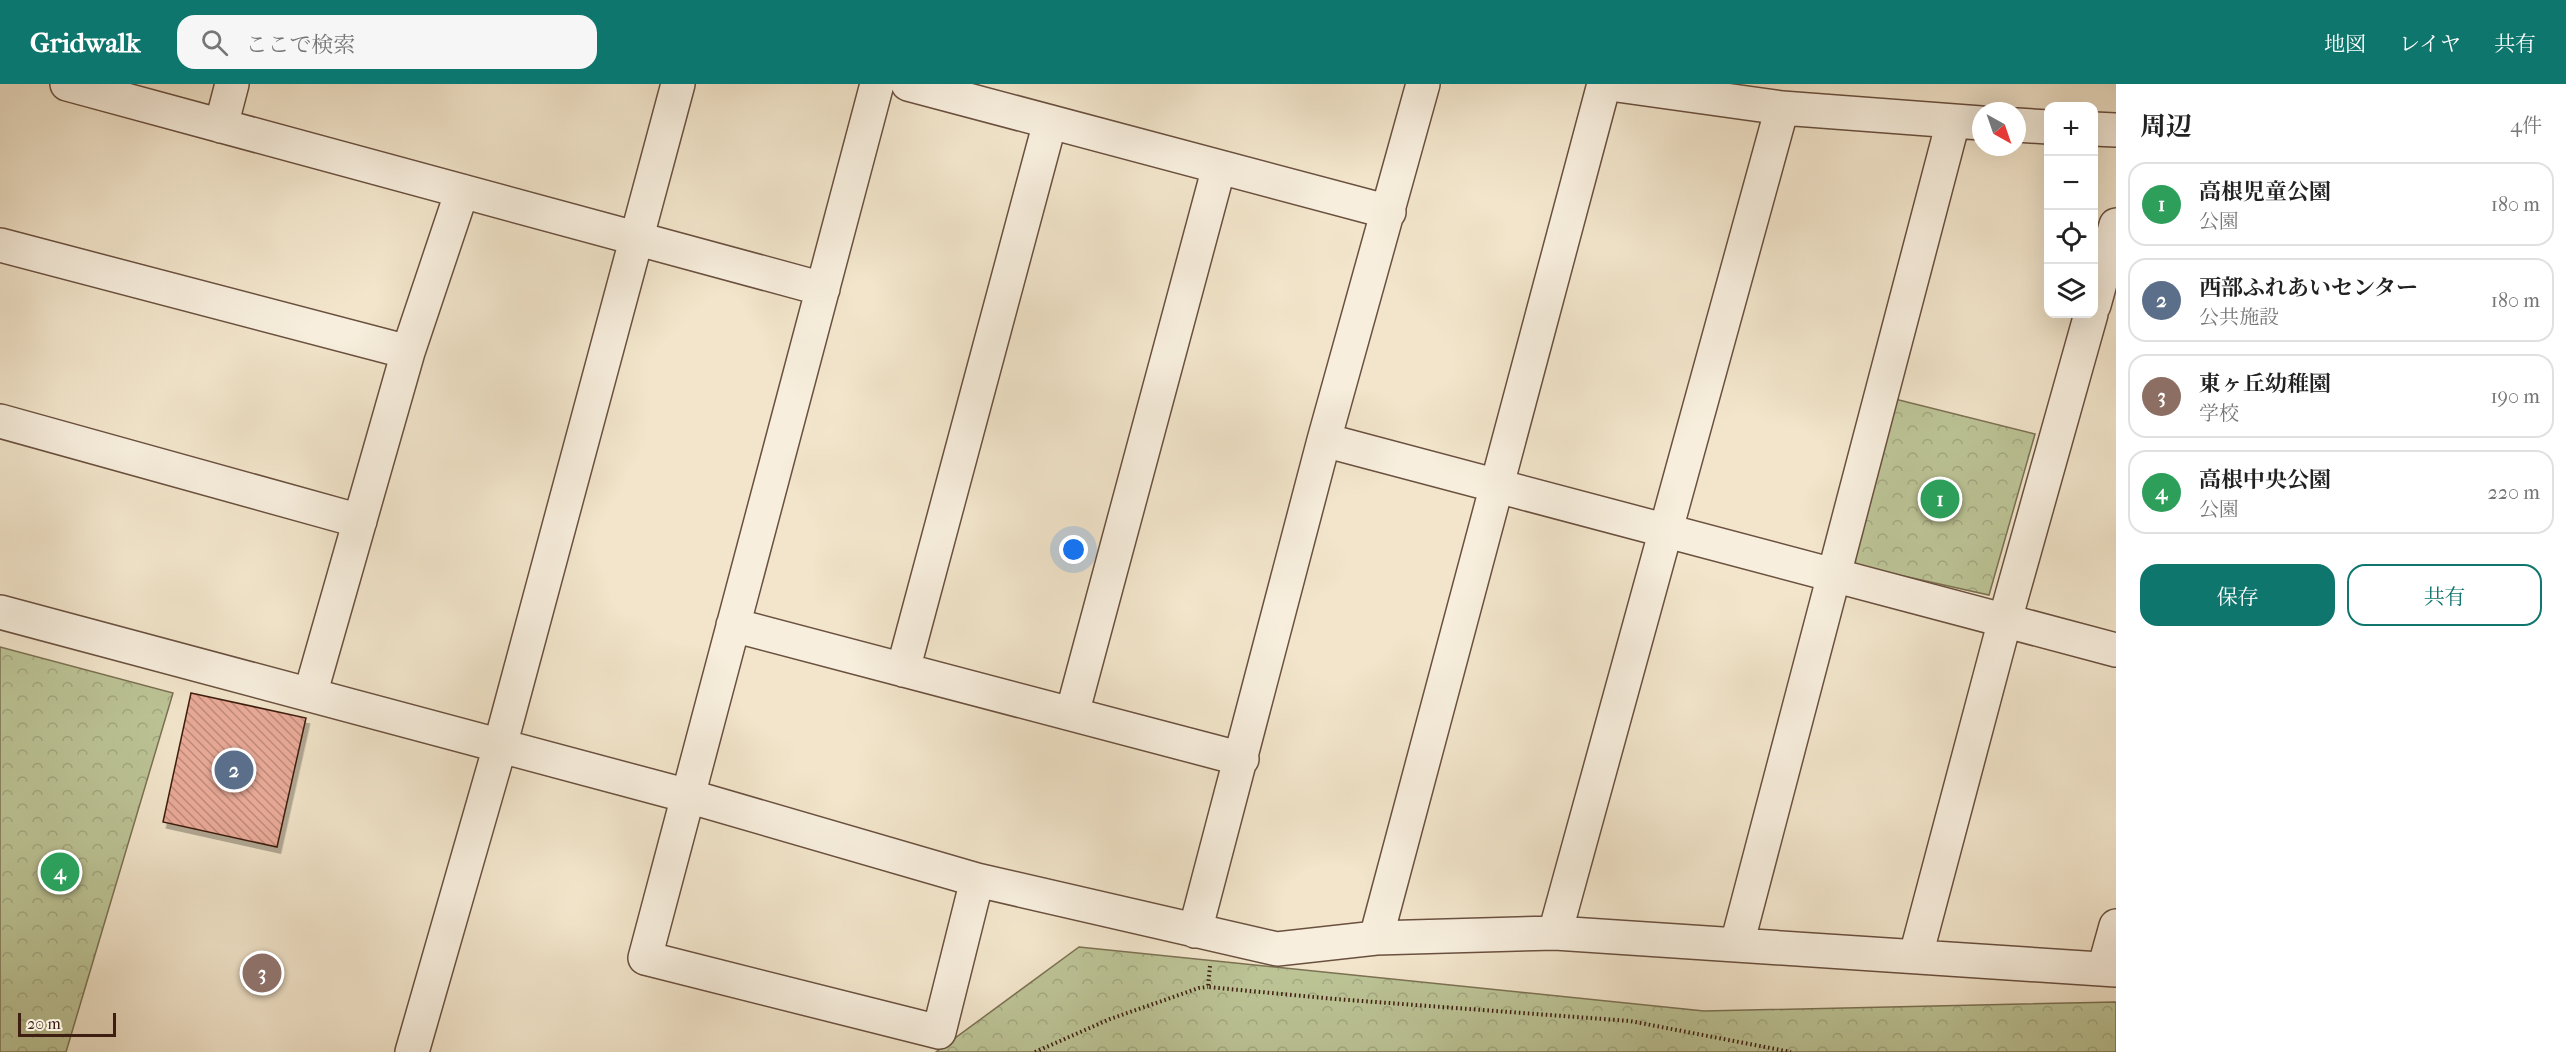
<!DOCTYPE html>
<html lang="ja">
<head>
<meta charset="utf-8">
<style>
	body { margin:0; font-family:"IM FELL French Canon","Noto Serif JP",serif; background:#f6f6f6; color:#222 }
	.controls { position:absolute; right:18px; top:18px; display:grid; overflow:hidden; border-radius:12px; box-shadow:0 6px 24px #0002 }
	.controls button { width:54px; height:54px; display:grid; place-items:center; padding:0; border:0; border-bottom:2px solid #e0e0e0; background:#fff; color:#222; font:30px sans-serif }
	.compass { position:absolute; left:1972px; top:18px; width:54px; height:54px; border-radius:50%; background:#fff; box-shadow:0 6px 24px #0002; rotate:140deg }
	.scale { position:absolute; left:18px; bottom:15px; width:98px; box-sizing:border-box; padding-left:6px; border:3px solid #3d1e10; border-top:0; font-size:16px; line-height:21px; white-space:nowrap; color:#3d1e10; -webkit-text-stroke:4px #f7eedd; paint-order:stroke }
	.you { position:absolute; left:1074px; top:466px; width:21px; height:21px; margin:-15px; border:4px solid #fff; border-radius:50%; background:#1a73e8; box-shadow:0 0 0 9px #1a73e833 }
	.badge { display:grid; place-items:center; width:39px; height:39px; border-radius:50%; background:#0f766e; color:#fff; font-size:20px; font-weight:700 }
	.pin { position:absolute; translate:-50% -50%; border:3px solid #fff; box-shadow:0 2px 6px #0006 }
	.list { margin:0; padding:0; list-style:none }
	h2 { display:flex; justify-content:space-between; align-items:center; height:78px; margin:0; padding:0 24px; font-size:26px }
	h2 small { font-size:20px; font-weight:400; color:#767676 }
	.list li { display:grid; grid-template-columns:39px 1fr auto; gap:18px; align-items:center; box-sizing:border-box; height:84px; margin:0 12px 12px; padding:0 12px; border:2px solid #e0e0e0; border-radius:18px }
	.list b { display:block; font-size:22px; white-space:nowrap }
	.list p { margin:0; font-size:20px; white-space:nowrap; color:#767676 }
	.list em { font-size:20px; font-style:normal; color:#767676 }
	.actions { display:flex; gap:12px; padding:18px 24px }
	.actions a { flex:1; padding:14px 0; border:2px solid #0f766e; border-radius:18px; text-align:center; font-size:21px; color:#0f766e }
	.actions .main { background:#0f766e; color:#fff }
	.icon { flex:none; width:33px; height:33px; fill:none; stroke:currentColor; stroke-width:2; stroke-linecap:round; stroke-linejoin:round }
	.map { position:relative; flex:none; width:2116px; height:968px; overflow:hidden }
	header { display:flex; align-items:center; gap:36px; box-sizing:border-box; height:84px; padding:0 30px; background:#0f766e; color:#fff }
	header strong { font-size:28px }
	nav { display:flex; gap:33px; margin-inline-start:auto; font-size:21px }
	.search { width:420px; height:54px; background:#f6f6f6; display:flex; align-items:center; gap:15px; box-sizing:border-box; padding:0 21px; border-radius:18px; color:#767676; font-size:22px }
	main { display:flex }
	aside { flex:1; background:#fff }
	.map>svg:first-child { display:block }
	.forest { fill:url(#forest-crowns); stroke:#7c7153; stroke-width:1.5 }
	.building { fill:url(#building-back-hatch); stroke:#3d1e10; stroke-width:1.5; filter:url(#shadow) }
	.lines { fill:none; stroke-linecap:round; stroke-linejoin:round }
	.minor-casing { stroke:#6a503f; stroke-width:36 }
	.path { stroke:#3d1e10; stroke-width:4; stroke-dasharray:1.5 3; stroke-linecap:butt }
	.minor { stroke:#f7eedd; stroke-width:33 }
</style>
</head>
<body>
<header>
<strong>Gridwalk</strong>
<div class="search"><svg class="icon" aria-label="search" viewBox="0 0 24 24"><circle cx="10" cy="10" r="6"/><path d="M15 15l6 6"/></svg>ここで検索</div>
<nav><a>地図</a><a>レイヤ</a><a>共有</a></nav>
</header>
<main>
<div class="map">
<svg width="2116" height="968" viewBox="0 0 2116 968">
	<defs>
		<pattern id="forest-crowns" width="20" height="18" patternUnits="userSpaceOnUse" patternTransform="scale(1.5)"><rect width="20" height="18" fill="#bcc496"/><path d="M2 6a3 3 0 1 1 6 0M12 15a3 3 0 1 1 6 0" fill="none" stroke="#a2a880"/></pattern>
		<pattern id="building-back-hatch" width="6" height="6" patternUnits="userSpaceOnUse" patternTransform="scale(1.5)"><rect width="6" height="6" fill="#eaab99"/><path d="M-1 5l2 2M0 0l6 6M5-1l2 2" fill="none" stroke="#bf8b7b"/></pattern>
		<filter id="shadow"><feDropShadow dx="3.5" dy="6" stdDeviation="0" flood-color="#0004"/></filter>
	</defs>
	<rect width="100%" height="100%" fill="#f2e5cb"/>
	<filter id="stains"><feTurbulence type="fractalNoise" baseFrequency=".00333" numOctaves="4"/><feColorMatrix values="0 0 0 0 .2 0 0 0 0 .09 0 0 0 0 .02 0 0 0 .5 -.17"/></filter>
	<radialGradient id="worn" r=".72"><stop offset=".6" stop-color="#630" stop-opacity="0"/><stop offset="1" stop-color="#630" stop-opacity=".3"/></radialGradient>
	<path class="forest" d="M1887 313 2035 350 1989 511 1849 480Z
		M0 563 173 609 66 968H0Z
		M1079 863 1704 927 2116 918V968H936Z"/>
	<path class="building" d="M191 609 306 634 277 763 163 738Z"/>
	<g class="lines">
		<defs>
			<path id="minor" d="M67 0 823 205
				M877 0 645 874 939 948 977 796
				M908 0 1389 128
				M1610 0 1782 24 1981 39
				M2017 41 2048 43
				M221 42 232 0
				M2094 45 2116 46
				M0 161 408 268
				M2094 221 2116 141
				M0 337 360 437
				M1324 356 2116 566
				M0 528 688 712 977 796 1277 865 1376 854 1555 849 2116 886
				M733 541 1242 675
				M903 586 1050 38
				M310 611 408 268 462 107
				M1072 630 1219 83
				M1195 847 1324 356 1423 0
				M1555 849 1782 24
				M1376 854 1604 0
				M1737 860 1953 38
				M1916 871 2005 536 2091 230
				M2104 885 2116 842
				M412 968 500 662 678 0"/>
		</defs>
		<use href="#minor" class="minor-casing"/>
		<path class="path" d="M1210 882 1208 903 1335 915 1630 937 1791 968
			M1035 968 1110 935 1199 904 1208 903"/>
		<use href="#minor" class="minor"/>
	</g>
	<rect width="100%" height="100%" filter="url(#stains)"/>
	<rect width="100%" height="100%" fill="url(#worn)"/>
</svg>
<div class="controls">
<button>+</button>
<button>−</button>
<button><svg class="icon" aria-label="locate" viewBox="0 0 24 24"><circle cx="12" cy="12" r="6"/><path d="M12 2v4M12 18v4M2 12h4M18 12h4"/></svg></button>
<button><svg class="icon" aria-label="layers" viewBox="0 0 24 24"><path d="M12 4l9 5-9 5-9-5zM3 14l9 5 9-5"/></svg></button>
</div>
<svg class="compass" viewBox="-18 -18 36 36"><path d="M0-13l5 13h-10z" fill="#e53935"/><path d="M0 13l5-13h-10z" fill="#767676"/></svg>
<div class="scale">20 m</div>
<div class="you"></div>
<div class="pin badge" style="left:1940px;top:415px;background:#2e9e5b">1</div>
<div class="pin badge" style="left:234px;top:686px;background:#5c6f8a">2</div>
<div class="pin badge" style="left:262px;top:889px;background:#8d6e63">3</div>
<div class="pin badge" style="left:60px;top:788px;background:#2e9e5b">4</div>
</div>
<aside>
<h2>周辺<small>4件</small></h2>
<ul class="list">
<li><span class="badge" style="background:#2e9e5b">1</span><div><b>高根児童公園</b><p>公園</p></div><em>180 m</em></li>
<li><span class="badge" style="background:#5c6f8a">2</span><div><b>西部ふれあいセンター</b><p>公共施設</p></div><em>180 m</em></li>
<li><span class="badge" style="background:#8d6e63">3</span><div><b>東ヶ丘幼稚園</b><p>学校</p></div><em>190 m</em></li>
<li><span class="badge" style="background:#2e9e5b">4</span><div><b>高根中央公園</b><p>公園</p></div><em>220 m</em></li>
</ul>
<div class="actions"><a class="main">保存</a><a>共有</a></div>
</aside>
</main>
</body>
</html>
